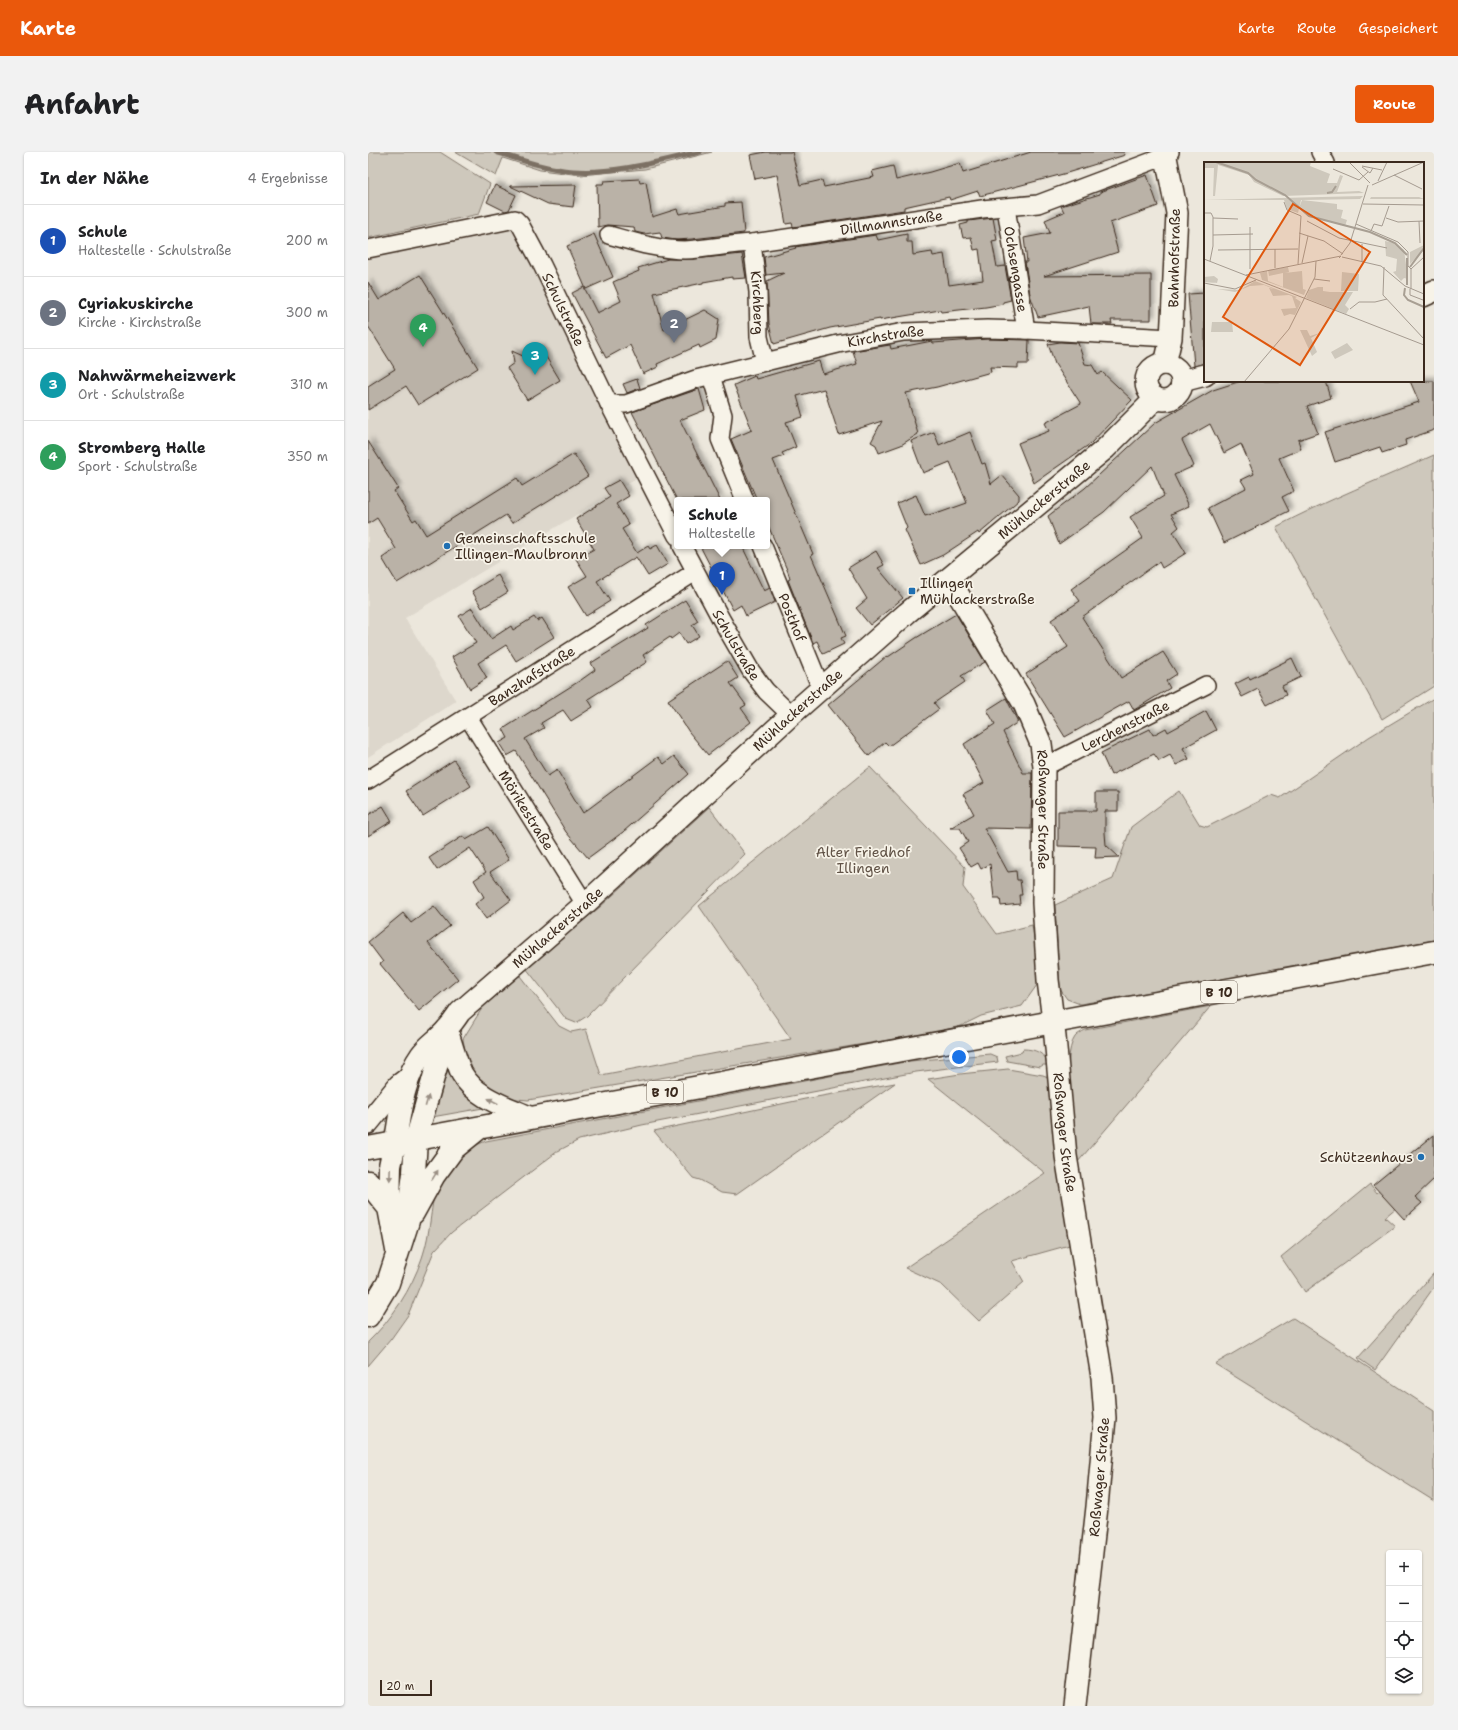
<!DOCTYPE html>
<html lang="de">
<head>
<meta charset="utf-8">
<style>
	body { margin:0; font-family:"Shantell Sans",sans-serif; background:#f2f2f2; color:#202124 }
	.controls { position:absolute; right:12px; bottom:12px; display:grid; overflow:hidden; border-radius:4px; box-shadow:0 1px 3px #0004 }
	.controls button { width:36px; height:36px; display:grid; place-items:center; padding:0; border:0; border-bottom:1px solid #e0e0e0; background:#fff; color:#202124; font:20px sans-serif }
	.scale { position:absolute; left:12px; bottom:10px; width:52px; box-sizing:border-box; padding-left:4px; border:2px solid #3b2a1e; border-top:0; font-size:11px; line-height:14px; white-space:nowrap; color:#3b2a1e; -webkit-text-stroke:3px #f7f3e8; paint-order:stroke }
	.you { position:absolute; left:591px; top:905px; width:14px; height:14px; margin:-10px; border:3px solid #fff; border-radius:50%; background:#1a73e8; box-shadow:0 0 0 6px #1a73e833 }
	.badge { display:grid; place-items:center; width:26px; height:26px; border-radius:50%; background:#ea580c; color:#fff; font-size:13px; font-weight:700 }
	.pin { position:absolute; translate:-50% -33px; filter:drop-shadow(0 1px 2px #0008) }
	.pin::after { content:''; position:absolute; top:21px; width:14px; height:12px; background:inherit; clip-path:polygon(0 0,100% 0,50% 100%) }
	.popup { position:absolute; left:306px; top:345px; width:96px; height:52px; box-sizing:border-box; display:grid; place-content:center; border-radius:4px; background:#fff; filter:drop-shadow(0 1px 3px #0005); font-size:13px; white-space:nowrap; color:#757577 }
	.popup b { font-size:15px; color:#202124 }
	.popup::after { content:''; position:absolute; left:50%; top:100%; margin-left:-8px; border:8px solid transparent; border-top-color:#fff }
	.list { margin:0; padding:0; list-style:none }
	h2 { display:flex; justify-content:space-between; align-items:center; height:52px; margin:0; padding:0 16px; font-size:17px }
	h2 small { font-size:13px; font-weight:400; color:#757577 }
	.list li { display:grid; grid-template-columns:26px 1fr auto; gap:12px; align-items:center; box-sizing:border-box; height:72px; padding:0 16px; border-top:1px solid #e0e0e0 }
	.list b { display:block; font-size:15px; white-space:nowrap }
	.list p { margin:0; font-size:13px; white-space:nowrap; color:#757577 }
	.list em { font-size:13px; font-style:normal; color:#757577 }
	.icon { flex:none; width:22px; height:22px; fill:none; stroke:currentColor; stroke-width:2; stroke-linecap:round; stroke-linejoin:round }
	.map { position:relative; flex:none; width:1066px; height:1554px; overflow:hidden; border-radius:4px }
	header { display:flex; align-items:center; gap:24px; box-sizing:border-box; height:56px; padding:0 20px; background:#ea580c; color:#fff }
	header strong { font-size:19px }
	nav { display:flex; gap:22px; margin-inline-start:auto; font-size:14px }
	.intro { display:flex; align-items:center; justify-content:space-between; box-sizing:border-box; height:96px; padding:0 24px }
	h1 { margin:0; font-size:28px }
	.button { padding:10px 18px; border-radius:4px; background:#ea580c; color:#fff; font-size:14px; font-weight:700 }
	main { display:flex; gap:24px; padding:0 24px }
	aside { flex:1; background:#fff; border-radius:4px; box-shadow:0 1px 3px #0004 }
	.map>svg:first-child { display:block }
	.built { fill:#ddd7cc }
	.green { fill:#cec8bc; stroke:#84796d }
	.lines { fill:none; stroke-linecap:round; stroke-linejoin:round }
	.stream { stroke:#7c7064; stroke-width:5 }
	.building { fill:#bab2a7; stroke:#3b2a1e; filter:url(#shadow) }
	.minor-casing { stroke:#3b2a1e; stroke-width:20 }
	.tertiary-casing { stroke:#3b2a1e; stroke-width:24 }
	.primary-casing { stroke:#3b2a1e; stroke-width:25 }
	.minor { stroke:#f7f3e8; stroke-width:17 }
	.tertiary { stroke:#f7f3e8; stroke-width:21 }
	.primary { stroke:#f7f3e8; stroke-width:22 }
	.oneway { fill:#998e83 }
	.poi-dot { fill:#1f6fb2; stroke:#f7f3e8; stroke-width:1.5 }
	.labels { text-anchor:middle; stroke-width:3.5; stroke-linejoin:round; paint-order:stroke }
	.shield { fill:#f7f3e8; stroke:#73665b; stroke-width:1 }
	.shield-label { font-size:13px; font-weight:bold; fill:#3b2a1e }
	.street-label { font-size:14px; fill:#3b2a1e; stroke:#f7f3e8 }
	.poi-label { font-size:14px; fill:#3b2a1e; stroke:#f7f3e8; text-anchor:start }
	.park-label { font-size:14px; fill:#605246; stroke:#f7f3e8 }
	.inset-river { fill:none; stroke:#a89f93; stroke-width:2 }
	.inset-road { fill:none; stroke:#a59b90; stroke-width:1 }
	.view { fill:#df570d; fill-opacity:0.15; stroke:#df570d; stroke-width:2 }
	.inset-edge { fill:none; stroke:#3b2a1e; stroke-width:2 }
</style>
</head>
<body>
<header>
<strong>Karte</strong>
<nav><a>Karte</a><a>Route</a><a>Gespeichert</a></nav>
</header>
<div class="intro"><h1>Anfahrt</h1><a class="button">Route</a></div>
<main>
<aside>
<h2>In der Nähe<small>4 Ergebnisse</small></h2>
<ul class="list">
<li><span class="badge" style="background:#1a4fb4">1</span><div><b>Schule</b><p>Haltestelle · Schulstraße</p></div><em>200 m</em></li>
<li><span class="badge" style="background:#6b7280">2</span><div><b>Cyriakuskirche</b><p>Kirche · Kirchstraße</p></div><em>300 m</em></li>
<li><span class="badge" style="background:#0f9aa8">3</span><div><b>Nahwärmeheizwerk</b><p>Ort · Schulstraße</p></div><em>310 m</em></li>
<li><span class="badge" style="background:#2e9e5b">4</span><div><b>Stromberg Halle</b><p>Sport · Schulstraße</p></div><em>350 m</em></li>
</ul>
</aside>
<div class="map">
<svg width="1066" height="1554" viewBox="0 0 1066 1554">
	<defs>
		<filter id="shadow"><feDropShadow dx="3.5" dy="-3.5" stdDeviation="2" flood-color="#0004"/></filter>
	</defs>
	<rect width="100%" height="100%" fill="#ece7dc"/>
	<filter id="ink" filterUnits="userSpaceOnUse"><feTurbulence type="fractalNoise" baseFrequency=".025" numOctaves="2"/><feDisplacementMap in="SourceGraphic" scale="8" xChannelSelector="R" yChannelSelector="G"/><feConvolveMatrix kernelMatrix="1 2 1 2 8 2 1 2 1" color-interpolation-filters="sRGB"/></filter>
	<g filter="url(#ink)">
		<path class="built" d="M147 68 278 321 37 466 88 549 0 605V103Z"/>
		<path class="green" d="M0 0H72L122 32 111 62 0 86Z
			M87 0H344L277 17 213 23 172 18 135 6 128 24Z
			M1066 303V534L1014 567 908 375C959 348 1013 327 1066 303Z
			M1066 546V788L885 823 712 852 699 847 692 837 687 753 745 727 763 675 811 639 832 673 839 675 903 643 912 646 1001 585Z
			M502 615 597 715 595 735 629 782 664 773 671 820 669 833 654 854 613 864 593 874 568 880 160 948 137 946 114 935 100 917 95 887 116 853 146 823 152 824 191 874 203 880 218 877 233 923 423 887 331 754Z
			M341 655 377 702 219 864 208 871 198 867 158 816 232 755Z
			M843 854 709 1011C706 984 692 906 707 885 709 882 714 880 717 878Z
			M655 897C667 897 677 901 681 913H675L672 915 639 909 637 904 654 900Z
			M622 902 629 905 630 910 548 920 274 973 211 988 190 999 84 1080 66 1099 40 1163 23 1187 0 1214V1190C24 1167 43 1138 54 1106 72 1053 51 1015 118 989L542 909Z
			M79 910 115 954V956L64 965Z
			M640 917 675 923 683 926 705 1092 644 1109 656 1130 611 1169 574 1133 537 1116 677 1021 560 927 592 922Z
			M527 931 369 1042 354 1040 332 1028 325 1026 286 979 437 947Z
			M1020 1031 1035 1050 1017 1065 1027 1074 937 1140 913 1105 1002 1032 1009 1041Z
			M1066 1121V1135L1007 1218 990 1206Z
			M925 1166 1066 1259V1349L847 1212Z"/>
		<g class="lines">
			<path class="stream" d="M128 0C153 8 179 17 205 19 248 22 291 9 332 0"/>
		</g>
		<path class="building" d="M398 0H424L432 33 454 28 456 35 506 25 504 19 525 14 528 28 562 20 592 11 595 21 663 0H756L757 3 699 21 612 44 610 39 582 48 581 45 536 55V58L425 75 424 71 418 72 409 23 387 27 382 3Z
			M779 23 790 54 742 71 750 100 676 124 783 123V168H743L744 172H723L721 154 670 165 662 143 657 110H659L656 86 682 81 677 68 696 60 693 54 732 42V40Z
			M271 27 272 31 278 30 284 65 309 57 311 62 357 54V51L373 50 376 81 324 87 308 88 294 86 292 80 276 82 267 80 266 75 239 73 230 75 229 32H235L236 29Z
			M127 33 148 43 141 58 137 59 119 50Z
			M208 33 205 55 180 52 142 34Z
			M625 66 629 88 624 89 629 115 637 114 643 148 635 150V152L618 155 573 160 572 158 512 168V167L462 176 406 192 401 172 399 129 416 121 398 123 396 105 428 96 427 95 508 83 510 88 539 82V90H544L545 103 564 100 565 104 576 102 581 133 615 128 611 97 606 98 603 85 595 86 592 73 600 71V69Z
			M226 82 245 125 218 137 199 94Z
			M374 102 378 126 364 127V125L335 130V131L286 141 296 178 337 158 351 167 348 188 332 196 331 193 289 212 290 215 275 222 262 193 238 206 204 141 216 135 229 161 253 149 245 130 271 119 270 116 300 107H326Z
			M52 123 110 216 50 253 38 234 0 258V234L27 217 0 174V130L11 148Z
			M837 141V211L826 214 820 142Z
			M619 187 661 188 660 212H650V216L622 215 623 220 569 235 538 241 550 282 533 293 511 301 508 293 503 290 514 269 471 283 456 237 429 244 435 265 418 270 428 295 414 301 416 304 405 308 445 402 443 403 478 484 473 486 476 492 455 502 449 489 445 491 420 428 422 427 420 420 399 371V348H389L363 287 384 278 366 233 387 224 388 227 451 209 455 222 489 212 485 199 522 193 523 197 564 189 565 191Z
			M692 190 710 191 717 212 724 213 730 223 734 220 764 248 722 292 666 331 650 291 681 279 677 271 713 252 687 212 680 192Z
			M172 195 192 228 159 248 139 216 146 211 144 199 157 205Z
			M269 227 272 236 259 241 255 232Z
			M873 229H958L963 246 939 254 950 281 930 288 933 297 911 306 926 339 914 345 921 359 856 391 840 356 878 336 873 328 886 322 873 292 856 301 842 272 814 288 826 314 806 323 821 354 803 362 811 375 805 380 818 401 794 416 791 410 714 465 753 526 795 500 809 522 798 529 802 536 766 558 761 549 697 585 658 522 700 495 683 468 712 449 703 437 775 386 762 365 796 344 784 314 736 360 691 392 680 364 717 336 787 271 845 238Z
			M1042 229H1066V278L1037 288 1038 293 1014 301 1012 295 967 310 957 280 1051 250Z
			M331 237 337 258 312 268 352 348H309L264 260Z
			M566 280 571 293 602 280 614 312 617 311 623 332 634 323 651 343V348L611 382 610 380 575 403 553 413 537 378 539 376 529 351 548 343 557 364 571 360V361L599 351 582 310 555 321 543 289Z
			M0 289 30 336 26 339 45 369 48 367 58 383 149 326 154 334 206 302 220 324 144 371 138 363 29 431 14 406 28 397 9 366 0 372Z
			M251 328 261 344 248 352 261 373 254 377 269 401 280 394 282 397 289 393 300 412 280 424 268 405 229 429 242 449 218 464 200 435 219 424 208 407 226 397 208 367 242 345 236 336Z
			M332 394H374L396 439 402 436 407 450 378 464 373 453 365 458Z
			M508 399 516 413 510 416 535 446 502 473 488 456 499 447 480 416Z
			M130 423 140 440 114 456 104 439Z
			M317 448 330 469 324 473 331 484 318 492 311 481 303 487 302 485 275 503 279 510 220 547 225 555 203 569 195 558 173 571 176 576 157 587 180 624 189 618 215 661 290 605 296 612 306 604 321 622 255 680 220 706 198 680 148 599 139 604 131 591 140 586 135 577 213 528 227 518 223 511 280 476 278 473Z
			M104 456 123 487 143 474 145 478 166 465 169 469 174 466 186 485 148 509 138 493 110 511 119 526 102 537 84 505 108 491 91 464Z
			M588 462 617 510 593 524 597 530 566 551 571 557 521 594 517 590 501 604 460 553 519 504 520 505 548 486Z
			M924 506 933 525 914 534 918 543 899 553 890 537 874 545 867 532 881 525 882 527Z
			M359 509 370 526 362 531 378 553 373 556 383 570 340 603 321 580 300 548Z
			M638 546 650 570 635 580 655 621H664L663 677 616 676 640 720 648 719 649 728H652L654 743H651L652 752 633 754 632 746H626L622 712 613 717 610 711 603 715 591 696 600 690 592 676H582L606 662 595 642 616 631 596 592 627 572 619 558Z
			M838 559 848 578 815 596 821 607 808 613 802 603 791 609 786 602 743 623 733 601 782 577 785 583 798 576 800 580Z
			M86 608 103 634 55 664 38 639Z
			M728 640H750V659H737V681L738 693 751 705 727 706 728 695 690 694V659H728Z
			M15 654 24 669 0 684V663Z
			M120 675 141 708 122 720 143 748 118 767 107 752 116 745 106 728 118 720 102 696 69 718 61 706 95 684 98 688Z
			M66 754 82 774 60 791 90 827 51 859 12 812 15 810 0 790 35 761 43 771Z
			M1066 983V1027L1047 1045 1054 1051 1036 1067 1005 1033Z"/>
		<g class="lines">
			<defs>
				<g id="minor">
					<path d="M952 0 958 11"/>
					<path id="s1" d="M638 56 658 178"/>
					<path id="s2" d="M241 83C266 90 291 98 317 98 339 97 362 92 384 91L614 57 670 52 787 8 802 0"/>
					<path id="s3" d="M384 91 390 140 391 185 397 210"/>
					<path id="s4" d="M0 97 147 67 152 72 174 113 241 252 309 384"/>
					<path d="M343 224 355 263 352 287 377 348"/>
					<path id="s5" d="M241 252H258L328 227 470 192 536 180 619 177 658 178 803 186"/>
					<path id="s6" d="M314 394 353 467 383 519 398 539 423 563"/>
					<path id="s7" d="M395 394 453 536"/>
					<path id="s8" d="M100 565 217 752"/>
					<path id="s9" d="M676 615 838 533"/>
					<path id="s10" d="M0 628 327 420"/>
				</g>
				<g id="tertiary">
					<path d="M797 0 809 61 804 168 803 186 797 212"/>
					<path d="M1055 144 1066 139"/>
					<circle cx="796" cy="230" r="18"/>
					<path d="M814 229 837 223"/>
					<path id="s11" d="M581 427 656 552 673 592 676 615 675 751 680 828 687 885 698 1004 734 1225 737 1266 729 1355 707 1554"/>
					<path d="M79 878C83 890 89 912 94 922 108 946 137 954 161 965"/>
					<path d="M0 971 31 933 40 926"/>
					<path d="M48 987 79 878"/>
					<path id="s12" d="M27 991C32 962 35 928 53 903 60 893 71 887 79 877 84 872 88 866 92 860L217 752 423 563 539 461 737 297 788 246"/>
				</g>
				<path id="primary" d="M27 991 22 1014 21 1056 29 1098
					M0 996 1066 800
					M0 1030 21 1056
					M45 1061 66 1023 85 997 111 976
					M0 1164 20 1131 40 1069 46 1021 48 987"/>
			</defs>
			<use href="#minor" class="minor-casing"/>
			<use href="#tertiary" class="tertiary-casing"/>
			<use href="#primary" class="primary-casing"/>
			<use href="#minor" class="minor"/>
			<use href="#tertiary" class="tertiary"/>
			<use href="#primary" class="primary"/>
		</g>
		<defs><path id="oneway-solid" d="M-6-.8H1V-3.2L6.5 0L1 3.2V.8H-6Z"/></defs>
		<g class="oneway">
			<use href="#oneway-solid" transform="translate(59 949) rotate(-74)"/>
			<use href="#oneway-solid" transform="translate(125 949) rotate(-153)"/>
			<use href="#oneway-solid" transform="translate(22 1023) rotate(92)"/>
			<use href="#oneway-solid" transform="translate(67 1023) rotate(-58)"/>
		</g>
	</g>
	<g class="poi-dot">
		<circle cx="79" cy="394" r="4"/>
		<rect x="540" y="435" width="8" height="8" rx="2"/>
		<circle cx="1053" cy="1005" r="4"/>
	</g>
	<g class="labels">
		<g class="shield">
			<rect x="833" y="829" width="36" height="22" rx="3"/>
			<rect x="279" y="929" width="36" height="22" rx="3"/>
		</g>
		<g class="shield-label">
			<text x="851" y="845">B 10</text>
			<text x="297" y="945">B 10</text>
		</g>
		<g class="street-label">
			<text dy="5" stroke="none"><textPath href="#s2" startOffset="286">Dillmannstraße</textPath></text>
			<text transform="translate(806 106) rotate(-89)" y="5">Bahnhofstraße</text>
			<text dy="5" stroke="none"><textPath href="#s1" startOffset="62">Ochsengasse</textPath></text>
			<text dy="5" stroke="none"><textPath href="#s3" startOffset="60">Kirchberg</textPath></text>
			<text dy="5" stroke="none"><textPath href="#s4" startOffset="253">Schulstraße</textPath></text>
			<text dy="5" stroke="none"><textPath href="#s5" startOffset="286">Kirchstraße</textPath></text>
			<text dy="5" stroke="none"><textPath href="#s12" startOffset="928">Mühlackerstraße</textPath></text>
			<text dy="5" stroke="none"><textPath href="#s7" startOffset="77">Posthof</textPath></text>
			<text dy="5" stroke="none"><textPath href="#s6" startOffset="113">Schulstraße</textPath></text>
			<text dy="5" stroke="none"><textPath href="#s10" startOffset="194">Banzhafstraße</textPath></text>
			<text dy="5" stroke="none"><textPath href="#s12" startOffset="604">Mühlackerstraße</textPath></text>
			<text dy="5" stroke="none"><textPath href="#s9" startOffset="91">Lerchenstraße</textPath></text>
			<text dy="5" stroke="none"><textPath href="#s11" startOffset="255">Roßwager Straße</textPath></text>
			<text dy="5" stroke="none"><textPath href="#s8" startOffset="110">Mörikestraße</textPath></text>
			<text dy="5" stroke="none"><textPath href="#s12" startOffset="280">Mühlackerstraße</textPath></text>
			<text dy="5" stroke="none"><textPath href="#s11" startOffset="579">Roßwager Straße</textPath></text>
			<text transform="translate(731 1325) rotate(-85)" y="5">Roßwager Straße</text>
		</g>
		<g class="poi-label">
			<text x="87" y="391">Gemeinschaftsschule<tspan x="87" dy="16">Illingen-Maulbronn</tspan></text>
			<text x="552" y="436">Illingen<tspan x="552" dy="16">Mühlackerstraße</tspan></text>
			<text x="1045" y="1010" text-anchor="end">Schützenhaus</text>
		</g>
		<g class="park-label">
			<text x="495" y="705">Alter Friedhof<tspan x="495" dy="16">Illingen</tspan></text>
		</g>
	</g>
	<g transform="translate(836 10)">
		<rect width="220" height="220" fill="#ece7dc"/>
		<path d="M0 0H107L106 4 126 12 123 21H133L136 13 139 14 133 30 155 29 160 31 79 34 50 20 45 13 14 3 11 34H9L10 6H0ZM159 34 156 37 97 38 94 51 83 47 80 38H0ZM167 35H215L220 37H166ZM98 38 133 42V47L139 48 137 56 143 58 141 64 103 53 95 46ZM181 79 191 81 200 88 204 117 200 116 197 119 189 110 192 109 193 97 182 94ZM220 83V88L206 102V90ZM84 105 85 110 81 111 98 109 99 127 102 128 100 133 58 118 56 111 63 109 64 119 79 125V111L65 114 64 108ZM138 110 155 112 154 129H137ZM10 114 14 117 13 121 9 120 12 121 0 120V115ZM51 119 93 135 91 136 97 140 91 153 86 152 80 154 77 147 92 146 88 134 90 135 85 133 69 134 65 126 70 127 60 123 46 124 31 130 13 127 36 128ZM114 125H119V129L126 130H149L141 143 145 147 142 152 102 136 105 128ZM8 160H28L29 170H7ZM96 168H103L106 174 116 171 107 176 113 190 108 194ZM143 181 149 188 131 197 127 190Z" fill="#cec8bc"/>
		<path class="inset-river" d="M12 0 44 11 52 18 81 33 105 54 166 70 191 81 203 93M123 31 128 30 132 24M206 105 220 86M203 123V96M201 126 200 133 204 138 220 145"/>
		<path class="inset-road" d="M145 0 166 21M158 4 178 8M158 5 166 11 169 6M129 7 155 18 164 10M190 13 218 27M174 19 183 0M168 23 220 0M80 40 83 48 97 54 94 102M159 42 220 43M0 51H7L9 55V84L6 99M9 56 34 57M182 56 194 60 220 59M103 59 135 76 183 86M215 59 216 81M152 62 194 80 204 90V104L207 107M167 69 170 62 178 64 185 44M95 71 120 79 139 92M9 73 49 72M71 87V106M14 88 94 87M137 93 146 81 164 23M138 95 177 104 201 124 220 132M0 97 220 183M158 100V82M98 101 104 74M180 105 179 133 220 177M46 107V65M42 113 137 94 135 96M110 117 126 119M0 121 31 127 52 118M206 127V133L219 138M207 127V107L220 95M146 147 155 140H171L183 137M40 220 85 167 111 115 112 99"/>
		<path class="view" d="M89 42 166 90 96 203 19 155Z"/>
		<rect width="220" height="220" class="inset-edge"/>
	</g>
</svg>
<div class="controls">
<button>+</button>
<button>−</button>
<button><svg class="icon" aria-label="locate" viewBox="0 0 24 24"><circle cx="12" cy="12" r="6"/><path d="M12 2v4M12 18v4M2 12h4M18 12h4"/></svg></button>
<button><svg class="icon" aria-label="layers" viewBox="0 0 24 24"><path d="M12 4l9 5-9 5-9-5zM3 14l9 5 9-5"/></svg></button>
</div>
<div class="scale">20 m</div>
<div class="you"></div>
<div class="pin badge" style="left:354px;top:443px;background:#1a4fb4">1</div>
<div class="popup"><b>Schule</b>Haltestelle</div>
<div class="pin badge" style="left:306px;top:191px;background:#6b7280">2</div>
<div class="pin badge" style="left:167px;top:223px;background:#0f9aa8">3</div>
<div class="pin badge" style="left:55px;top:195px;background:#2e9e5b">4</div>
</div>
</main>
</body>
</html>
